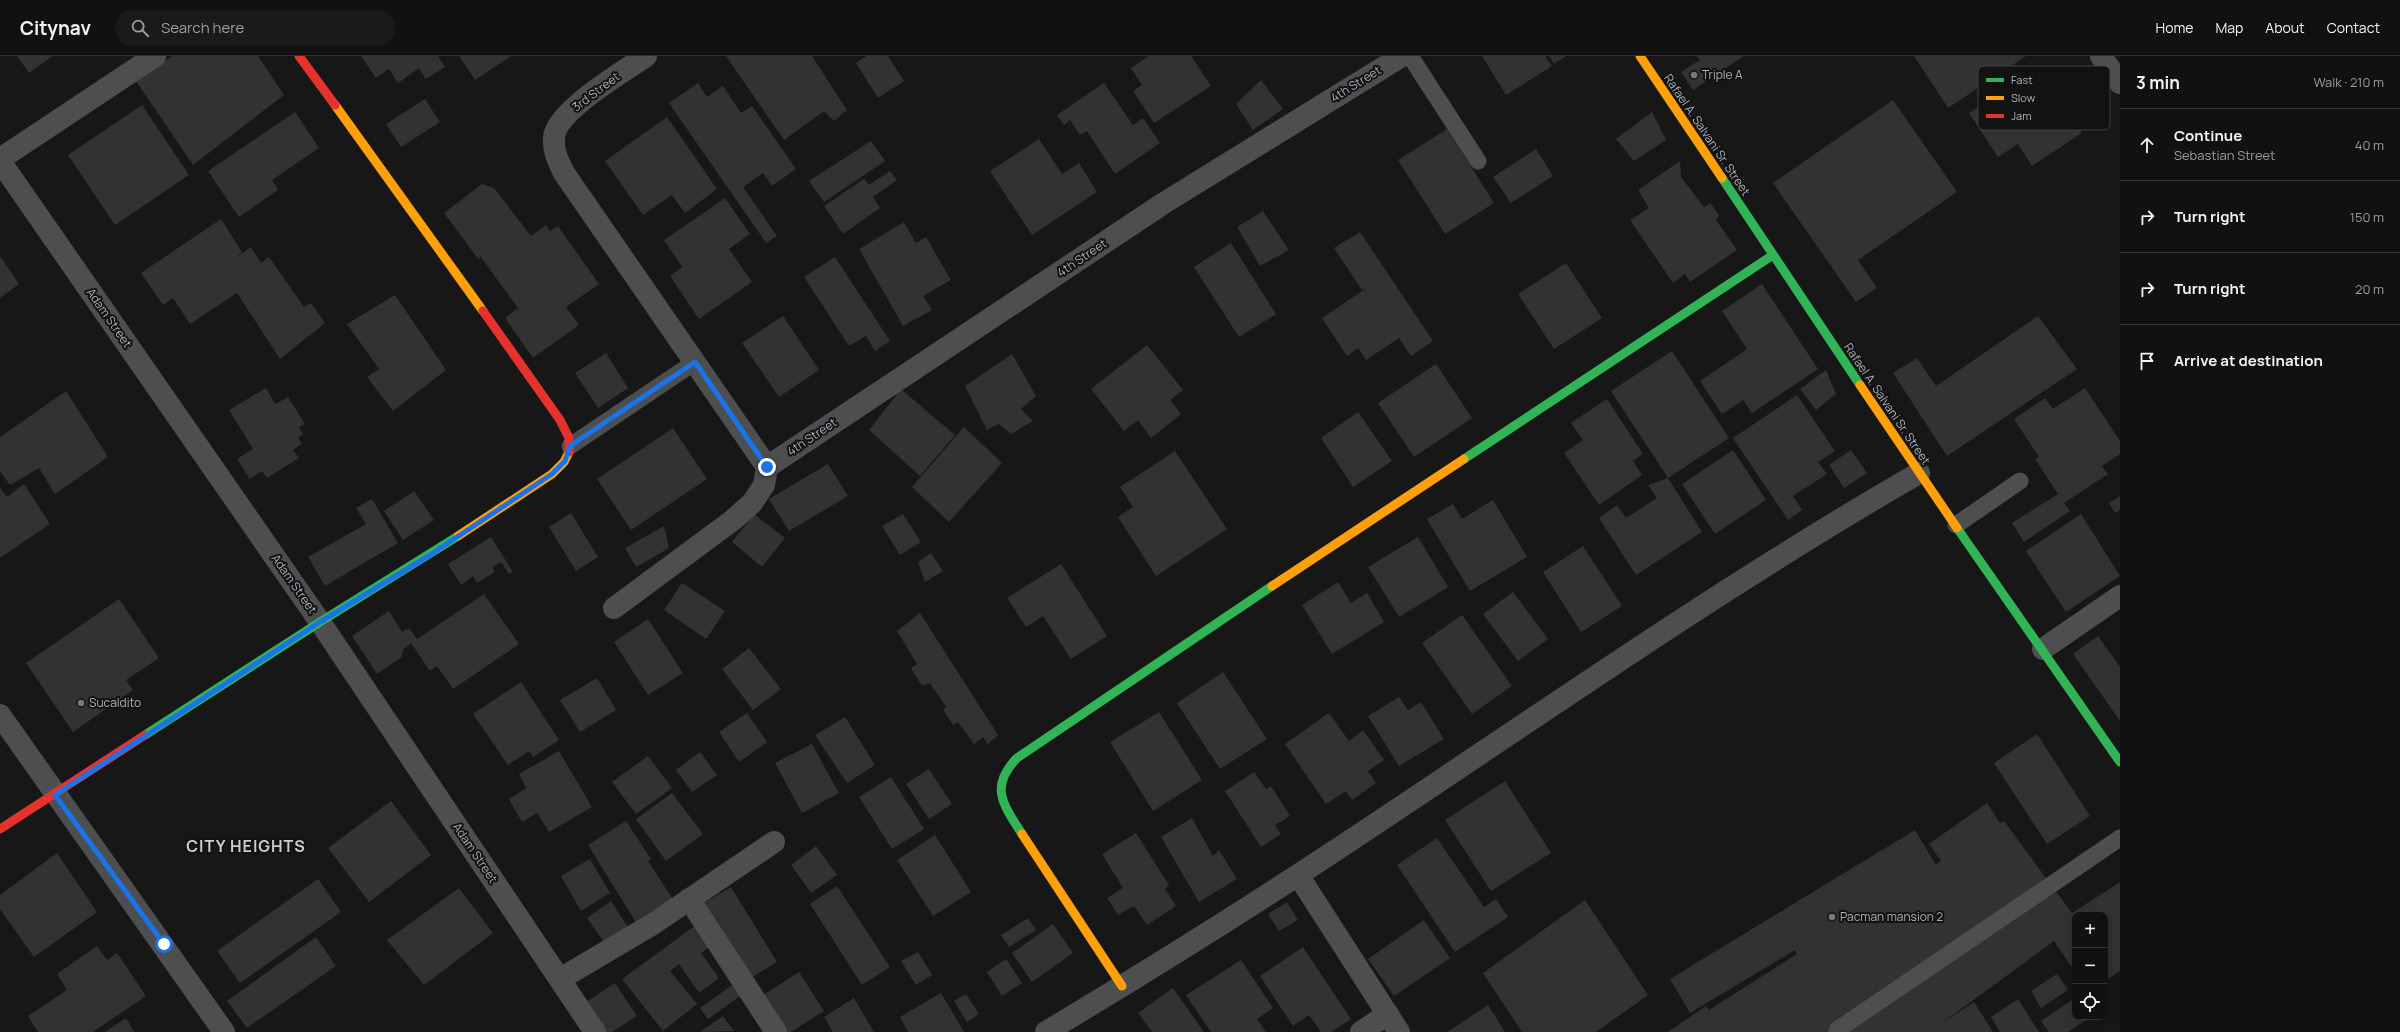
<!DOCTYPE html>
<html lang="en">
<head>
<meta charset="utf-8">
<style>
	body { margin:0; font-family:Manrope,sans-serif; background:#1a1a1b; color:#f1f3f6 }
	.controls { position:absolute; right:12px; bottom:12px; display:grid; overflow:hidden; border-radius:8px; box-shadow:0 2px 10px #0003 }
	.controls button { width:36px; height:36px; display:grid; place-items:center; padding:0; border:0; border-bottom:1px solid #303132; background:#111112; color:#f1f3f6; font:20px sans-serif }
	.stop { position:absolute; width:12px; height:12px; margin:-9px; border:3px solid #1a73e8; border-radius:50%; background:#fff }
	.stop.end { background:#1a73e8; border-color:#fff; box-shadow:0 1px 4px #0008 }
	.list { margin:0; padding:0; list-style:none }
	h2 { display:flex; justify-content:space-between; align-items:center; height:52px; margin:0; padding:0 16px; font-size:17px }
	h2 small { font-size:13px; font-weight:400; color:#9c9d9f }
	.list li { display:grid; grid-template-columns:26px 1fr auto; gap:12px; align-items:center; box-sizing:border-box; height:72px; padding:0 16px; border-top:1px solid #303132 }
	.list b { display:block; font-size:15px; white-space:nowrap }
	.list p { margin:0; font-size:13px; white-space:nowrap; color:#9c9d9f }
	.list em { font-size:13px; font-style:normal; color:#9c9d9f }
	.icon { flex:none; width:22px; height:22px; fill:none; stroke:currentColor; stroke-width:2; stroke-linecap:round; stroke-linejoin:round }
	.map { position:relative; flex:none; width:2120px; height:976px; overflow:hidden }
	header { display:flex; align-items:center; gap:24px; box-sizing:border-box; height:56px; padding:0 20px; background:#111112; border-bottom:1px solid #303132 }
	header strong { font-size:19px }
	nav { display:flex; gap:22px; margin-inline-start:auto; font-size:14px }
	.search { width:280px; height:36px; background:#1a1a1b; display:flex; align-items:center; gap:10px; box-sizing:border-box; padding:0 14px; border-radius:22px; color:#9c9d9f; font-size:15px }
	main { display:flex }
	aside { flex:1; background:#111112 }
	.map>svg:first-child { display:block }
	.building { fill:#323233 }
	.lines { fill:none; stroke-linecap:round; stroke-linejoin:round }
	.lane { stroke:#4c4e50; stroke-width:17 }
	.street { stroke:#4c4e50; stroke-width:22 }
	.fast { stroke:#30b455; stroke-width:9 }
	.slow { stroke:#ff9f0a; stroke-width:9 }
	.jam { stroke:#e5322d; stroke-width:9 }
	.route { stroke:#1a73e8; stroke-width:5 }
	.poi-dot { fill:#777a7f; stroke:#121213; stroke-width:1.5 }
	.labels { text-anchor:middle; stroke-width:4; stroke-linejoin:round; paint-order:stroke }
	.poi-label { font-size:12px; fill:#aab0b7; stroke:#121213; text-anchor:start }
	.street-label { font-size:12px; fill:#aab0b7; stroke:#121213 }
	.district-label { font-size:16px; font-weight:bold; letter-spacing:1px; fill:#caced4; stroke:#121213 }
	.key { fill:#121213; stroke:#404144; stroke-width:1 }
	.key-label { font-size:11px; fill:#aab0b7 }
</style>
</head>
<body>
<header>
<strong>Citynav</strong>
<div class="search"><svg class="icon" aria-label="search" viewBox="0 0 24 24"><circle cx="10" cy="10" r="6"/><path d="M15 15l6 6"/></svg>Search here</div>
<nav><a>Home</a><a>Map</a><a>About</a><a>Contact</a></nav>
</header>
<main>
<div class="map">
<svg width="2120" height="976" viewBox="0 0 2120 976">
	<rect width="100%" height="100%" fill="#171718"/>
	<path class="building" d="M17 0H53L29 17Z
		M172 0H258L284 39 193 109 136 25Z
		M361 0H438L445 11 426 23 419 12 398 27 389 13 376 22Z
		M459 0H511L475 24Z
		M726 0H812L847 54 834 65 824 55 784 84Z
		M867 0H888L904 25 878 42 856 7Z
		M1149 0H1191L1211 30 1154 67 1133 35 1142 29 1131 12Z
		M1482 0H1545L1552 10 1506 39Z
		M1549 0H1566L1554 8Z
		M1697 0H1744L1693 34 1681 16 1700 4Z
		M1914 0H2026L1948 52Z
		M2045 21 2082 77 2032 110 2018 88 1998 101 1969 57 2000 37 2006 47Z
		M1261 24 1283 53 1253 74 1236 48Z
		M698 27 707 41 723 30 741 57 752 50 796 113 772 130 763 117 743 131 777 180 766 187 669 47Z
		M1104 27 1133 69 1143 62 1160 87 1115 118 1087 75 1080 79 1070 64 1064 69 1057 59Z
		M425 43 440 66 401 91 386 68Z
		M1893 44 1957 136 1858 204 1877 232 1856 246 1773 127Z
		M142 49 189 119 115 169 68 99Z
		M295 56 319 92 272 124 278 134 239 161 208 115Z
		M1652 56 1666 84 1634 105 1616 83Z
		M667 61 717 133 685 157 672 139 643 159 605 105Z
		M1447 73 1494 147 1445 178 1398 104Z
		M1039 83 1062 118 1079 107 1097 136 1032 179 990 115Z
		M871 85 885 105 824 146 809 125Z
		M1536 93 1553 120 1511 147 1493 121Z
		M1680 105 1681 121 1704 151 1710 147 1719 159 1716 164 1737 194 1690 226 1685 218 1673 227 1630 164 1649 152 1638 134Z
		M890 115 897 124 873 141 880 152 843 178 824 150 864 123 869 129Z
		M482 128 494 132 531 180 546 169 550 175 558 170 599 228 566 251 579 269 533 302 505 262 518 252 480 200 479 204 444 157Z
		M725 142 750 178 729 193 752 226 699 263 670 220 682 211 664 184Z
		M1263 155 1289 194 1260 210 1237 171Z
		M221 163 242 196 235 202 251 191 261 207 269 201 304 251 311 247 325 267 280 303 237 237 190 268 173 242 163 249 141 217Z
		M904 166 916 187 926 181 951 224 923 240 932 254 903 270 859 193Z
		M1360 176 1433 285 1411 300 1399 282 1366 304 1358 292 1347 300 1322 262 1368 231 1362 234 1334 192Z
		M1231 187 1276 258 1239 281 1194 211Z
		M0 200 19 228 0 242Z
		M835 201 890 285 875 295 866 280 849 290 804 221Z
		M1566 207 1602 262 1554 293 1518 238Z
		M1762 228 1818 313 1752 357 1743 344 1722 358 1700 325 1747 293 1722 255Z
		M395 239 446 314 393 355 367 321 379 313 347 268Z
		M783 260 819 314 779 341 742 287Z
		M2038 260 2077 313 1947 400 1893 317 1917 302 1936 330Z
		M1147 289 1183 334 1170 344 1181 358 1151 382 1138 364 1124 375 1091 333Z
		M1672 295 1729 382 1668 422 1611 335Z
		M606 297 628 332 598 352 575 317Z
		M1012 298 1036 340 1021 353 1033 365 1011 378 999 368 987 374 965 330Z
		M1436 308 1472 362 1414 401 1378 347Z
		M1826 314 1836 338 1816 354 1800 333Z
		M266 332 275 348 288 341 305 368 299 371 303 378 298 382 302 388 293 394 299 402 267 422 262 415 250 423 237 403 253 393 229 354Z
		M2085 332 2120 385V398L2102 410 2108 418 2064 447 2070 455 2024 486 2012 467 2058 438 2035 403 2039 401 2014 363 2045 342 2053 353Z
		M901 333 955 379 920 420 869 374Z
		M66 335 108 401 55 438 39 412 10 429 0 415V381Z
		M1797 339 1835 395 1818 406 1827 418 1793 440 1802 454 1788 464 1733 382Z
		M1607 343 1643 398 1633 405 1642 419 1599 449 1564 397 1583 384 1571 367Z
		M1358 356 1392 405 1353 431 1321 382Z
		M964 371 1002 407 949 466 912 431Z
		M673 372 707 423 631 474 597 423Z
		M1733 394 1766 444 1715 478 1682 428Z
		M1851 394 1867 417 1844 432 1829 409Z
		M1175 395 1227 473 1156 520 1118 461 1133 451 1120 431Z
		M828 408 848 440 789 475 769 443Z
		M1668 422 1702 476 1636 519 1599 462 1617 449 1626 462 1657 442 1648 429Z
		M24 428 50 468 0 502V432L7 441Z
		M414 435 434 464 403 484 384 455Z
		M2120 440V454L2115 457 2109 447Z
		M372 443 398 487 325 530 308 501 366 468 356 452Z
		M1493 444 1527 501 1470 535 1427 463 1453 448 1462 463Z
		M571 457 598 501 576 515 549 471Z
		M754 458 785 482 762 511 732 486Z
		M903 458 921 486 900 499 882 470Z
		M2081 458 2120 520 2066 556 2026 495Z
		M664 470 669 492 636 511 625 492Z
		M491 481 513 516 509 518 501 506 492 511 495 516 477 527 473 520 461 529 448 508Z
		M1418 481 1448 531 1399 561 1368 511Z
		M1583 490 1622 550 1581 576 1543 516Z
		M931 497 943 515 925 526 918 506Z
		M1061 508 1107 580 1071 603 1043 560 1026 571 1007 542Z
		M1338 526 1351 547 1367 537 1384 566 1332 598 1302 549Z
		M682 527 725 555 706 583 664 554Z
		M1513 536 1548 583 1518 605 1483 558Z
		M484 538 519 588 453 633 437 610 430 615 411 587 403 594 402 601 377 618 352 580 389 555 402 576 409 572 417 583Z
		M119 543 159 602 126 624 133 634 73 676 26 607Z
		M920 557 998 679 988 688 983 681 974 688 958 666 953 669 943 654 946 651 930 627 922 630 911 612 917 608 897 575Z
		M1462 559 1512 630 1472 658 1422 587Z
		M648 563 683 617 648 639 614 586Z
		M2098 580 2120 611V665L2073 598Z
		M749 592 781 633 753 654 722 613Z
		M1223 616 1267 683 1220 713 1177 647Z
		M597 622 616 654 580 676 560 644Z
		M521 626 559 684 533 701 529 695 508 709 473 658Z
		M1399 641 1408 654 1421 646 1444 683 1399 710 1368 660Z
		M1159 656 1202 724 1153 755 1110 686Z
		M747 657 767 686 739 706 719 676Z
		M1329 657 1349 685 1363 674 1384 704 1368 715 1376 727 1352 744 1346 735 1326 748 1285 688Z
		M845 661 875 709 847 727 815 679Z
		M2037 678 2090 760 2047 788 1994 707Z
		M812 688 839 737 802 757 775 707Z
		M559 695 592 751 549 776 537 757 522 766 509 743 526 732 519 718Z
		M700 696 717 719 692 736 676 714Z
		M648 700 672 732 636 758 612 726Z
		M929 713 952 748 929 763 906 728Z
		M1254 716 1266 733 1271 730 1290 760 1275 769 1281 778 1261 791 1225 735Z
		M891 721 924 773 892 793 859 741Z
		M1505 725 1551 797 1491 835 1445 764Z
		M672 737 703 778 666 805 636 763Z
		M391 745 431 799 369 846 328 792Z
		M1987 747 2000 767 2004 765 2072 857 2120 826V915L2105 925V859H2075V916L2054 885 1942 967 1974 946 1993 976H1668L1706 950 1709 954 1797 898 1795 894 1690 957 1670 923 1915 774 1936 809 1941 805 1929 788Z
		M1192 762 1213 800 1219 794 1237 823 1199 846 1161 781Z
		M626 765 651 803 648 805 674 845 637 868 588 789Z
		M1136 777 1169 829 1165 833 1176 850 1147 869 1134 850 1118 859 1107 842 1123 832 1102 798Z
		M935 779 971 836 933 860 897 804Z
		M1437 782 1484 851 1496 843 1508 861 1455 896 1397 809Z
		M816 790 837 819 811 837 791 809Z
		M57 797 97 856 34 901 0 853V839Z
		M590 803 610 837 581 855 561 820Z
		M318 823 341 856 240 927 217 895Z
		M837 830 890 911 862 929 810 848Z
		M731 831 777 906 747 924 701 849Z
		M459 832 493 877 424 929 387 884Z
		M1585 844 1648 939 1596 976H1522L1483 917Z
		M611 845 631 876 608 892 587 862Z
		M1287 846 1298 864 1279 875 1268 858Z
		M1028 862 1036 874 1009 891 1001 879Z
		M1424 864 1450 902 1394 940 1368 903Z
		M700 866 715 887 701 897 719 922 699 937 679 908 670 915 697 948 663 975 622 923Z
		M1053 868 1073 897 1032 926 1012 897Z
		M316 881 336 910 247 972 227 945Z
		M97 890 107 904 117 897 146 940 93 976H38L28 960 67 934 57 918Z
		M1303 891 1351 963 1331 976H1321L1309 959 1293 970 1260 920Z
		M918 896 932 919 916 929 901 905Z
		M1006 903 1022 927 1002 940 987 916Z
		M1241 904 1273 952 1257 963 1266 976H1211L1186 939Z
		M799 916 824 955 791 976H783L760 941Z
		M2057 918 2068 934 2041 952 2031 935Z
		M615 927 637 960 612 976H602L583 948Z
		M735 927 743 938 708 963 700 952Z
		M1173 932 1204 976H1152L1138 957Z
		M941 937 964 976H908L900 961Z
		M966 938 979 958 967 966 954 945Z
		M854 942 874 976H833L824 961Z
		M2075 942V961H2091L2068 976H2049L2041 965Z
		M2018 943 2039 976H2000L1991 961Z
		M1488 949 1505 976H1447Z
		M723 960 734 975 700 976Z
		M126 962 134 976H105Z"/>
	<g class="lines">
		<path class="lane" d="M1410 0 1478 105
			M570 390 695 306
			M1956 469 2020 425
			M1837 974 2120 782"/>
		<path class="street" d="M2101 0 2120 27
			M0 103 155 0
			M0 105 320 566 595 976
			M767 411 1164 147 1402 0
			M614 552 733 464 752 447 764 429 767 411 564 117C558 105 553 95 554 82 555 55 625 15 646 0
			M2043 593 2120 540
			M0 659 224 976
			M1298 819 1399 976
			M689 843 776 976
			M560 923 653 868 774 786
			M1046 976C1131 925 1215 873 1298 819 1505 684 1705 540 1919 417
			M1361 976 1388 958"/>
		<path class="fast" d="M1722 122 1860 329
			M1464 403 1773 199
			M1957 472 2120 706
			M145 679 320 566 458 480
			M1022 778C1003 748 989 731 1017 702L1272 530"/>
		<path class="slow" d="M1640 0 1722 122
			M335 49 483 255
			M1860 329 1957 472
			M458 480 552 418 564 406 569 396
			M1272 530 1464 403
			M1022 778 1122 930"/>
		<path class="jam" d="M299 0 335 49
			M483 255 560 364 569 382V396
			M0 773 145 679"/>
	</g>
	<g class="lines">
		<path class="route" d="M164 888 55 739 320 566 430 499 552 418 565 405 570 390 695 306 767 411"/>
	</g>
	<g class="poi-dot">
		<circle cx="1694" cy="19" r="4"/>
		<circle cx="81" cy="647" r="4"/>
		<circle cx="1832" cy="861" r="4"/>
	</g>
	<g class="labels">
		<g class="poi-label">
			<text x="1702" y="23">Triple A</text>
			<text x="89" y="651">Sucaldito</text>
			<text x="1840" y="865">Pacman mansion 2</text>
		</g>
		<g class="street-label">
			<text transform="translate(1356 28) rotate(-32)" y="4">4th Street</text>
			<text transform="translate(596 36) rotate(-37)" y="4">3rd Street</text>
			<text transform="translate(1707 79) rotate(56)" y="4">Rafael A. Salvani Sr. Street</text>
			<text transform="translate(1082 202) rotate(-34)" y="4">4th Street</text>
			<text transform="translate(109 262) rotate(55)" y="4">Adam Street</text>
			<text transform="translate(1887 348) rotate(56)" y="4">Rafael A. Salvani Sr. Street</text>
			<text transform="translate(812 381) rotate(-34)" y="4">4th Street</text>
			<text transform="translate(294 528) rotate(55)" y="4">Adam Street</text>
			<text transform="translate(475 797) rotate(56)" y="4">Adam Street</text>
		</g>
		<g class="district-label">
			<text x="246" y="796">CITY HEIGHTS</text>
		</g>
	</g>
	<rect x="1978" y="10" width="132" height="64" rx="6" class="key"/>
	<rect x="1986" y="22" width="18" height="4" fill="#30b455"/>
	<rect x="1986" y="40" width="18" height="4" fill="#ff9f0a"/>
	<rect x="1986" y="58" width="18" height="4" fill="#e5322d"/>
	<g class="key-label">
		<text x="2011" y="28">Fast</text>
		<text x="2011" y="46">Slow</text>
		<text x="2011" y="64">Jam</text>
	</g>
</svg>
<div class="controls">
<button>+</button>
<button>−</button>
<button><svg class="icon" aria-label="locate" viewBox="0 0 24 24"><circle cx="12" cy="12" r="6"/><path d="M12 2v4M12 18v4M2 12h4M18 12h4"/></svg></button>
</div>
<div class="stop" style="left:164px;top:888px"></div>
<div class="stop end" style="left:767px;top:411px"></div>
</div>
<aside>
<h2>3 min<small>Walk · 210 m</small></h2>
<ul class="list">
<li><svg class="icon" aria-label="ahead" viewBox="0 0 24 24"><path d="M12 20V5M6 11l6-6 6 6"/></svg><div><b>Continue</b><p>Sebastian Street</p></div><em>40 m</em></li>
<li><svg class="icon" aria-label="right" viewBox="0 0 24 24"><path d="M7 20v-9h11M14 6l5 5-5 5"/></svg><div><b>Turn right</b></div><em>150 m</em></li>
<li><svg class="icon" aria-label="right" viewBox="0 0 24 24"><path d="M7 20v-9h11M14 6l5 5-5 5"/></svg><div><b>Turn right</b></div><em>20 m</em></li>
<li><svg class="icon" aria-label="arrive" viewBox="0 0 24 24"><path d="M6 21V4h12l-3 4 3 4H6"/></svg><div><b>Arrive at destination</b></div></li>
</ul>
</aside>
</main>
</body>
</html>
